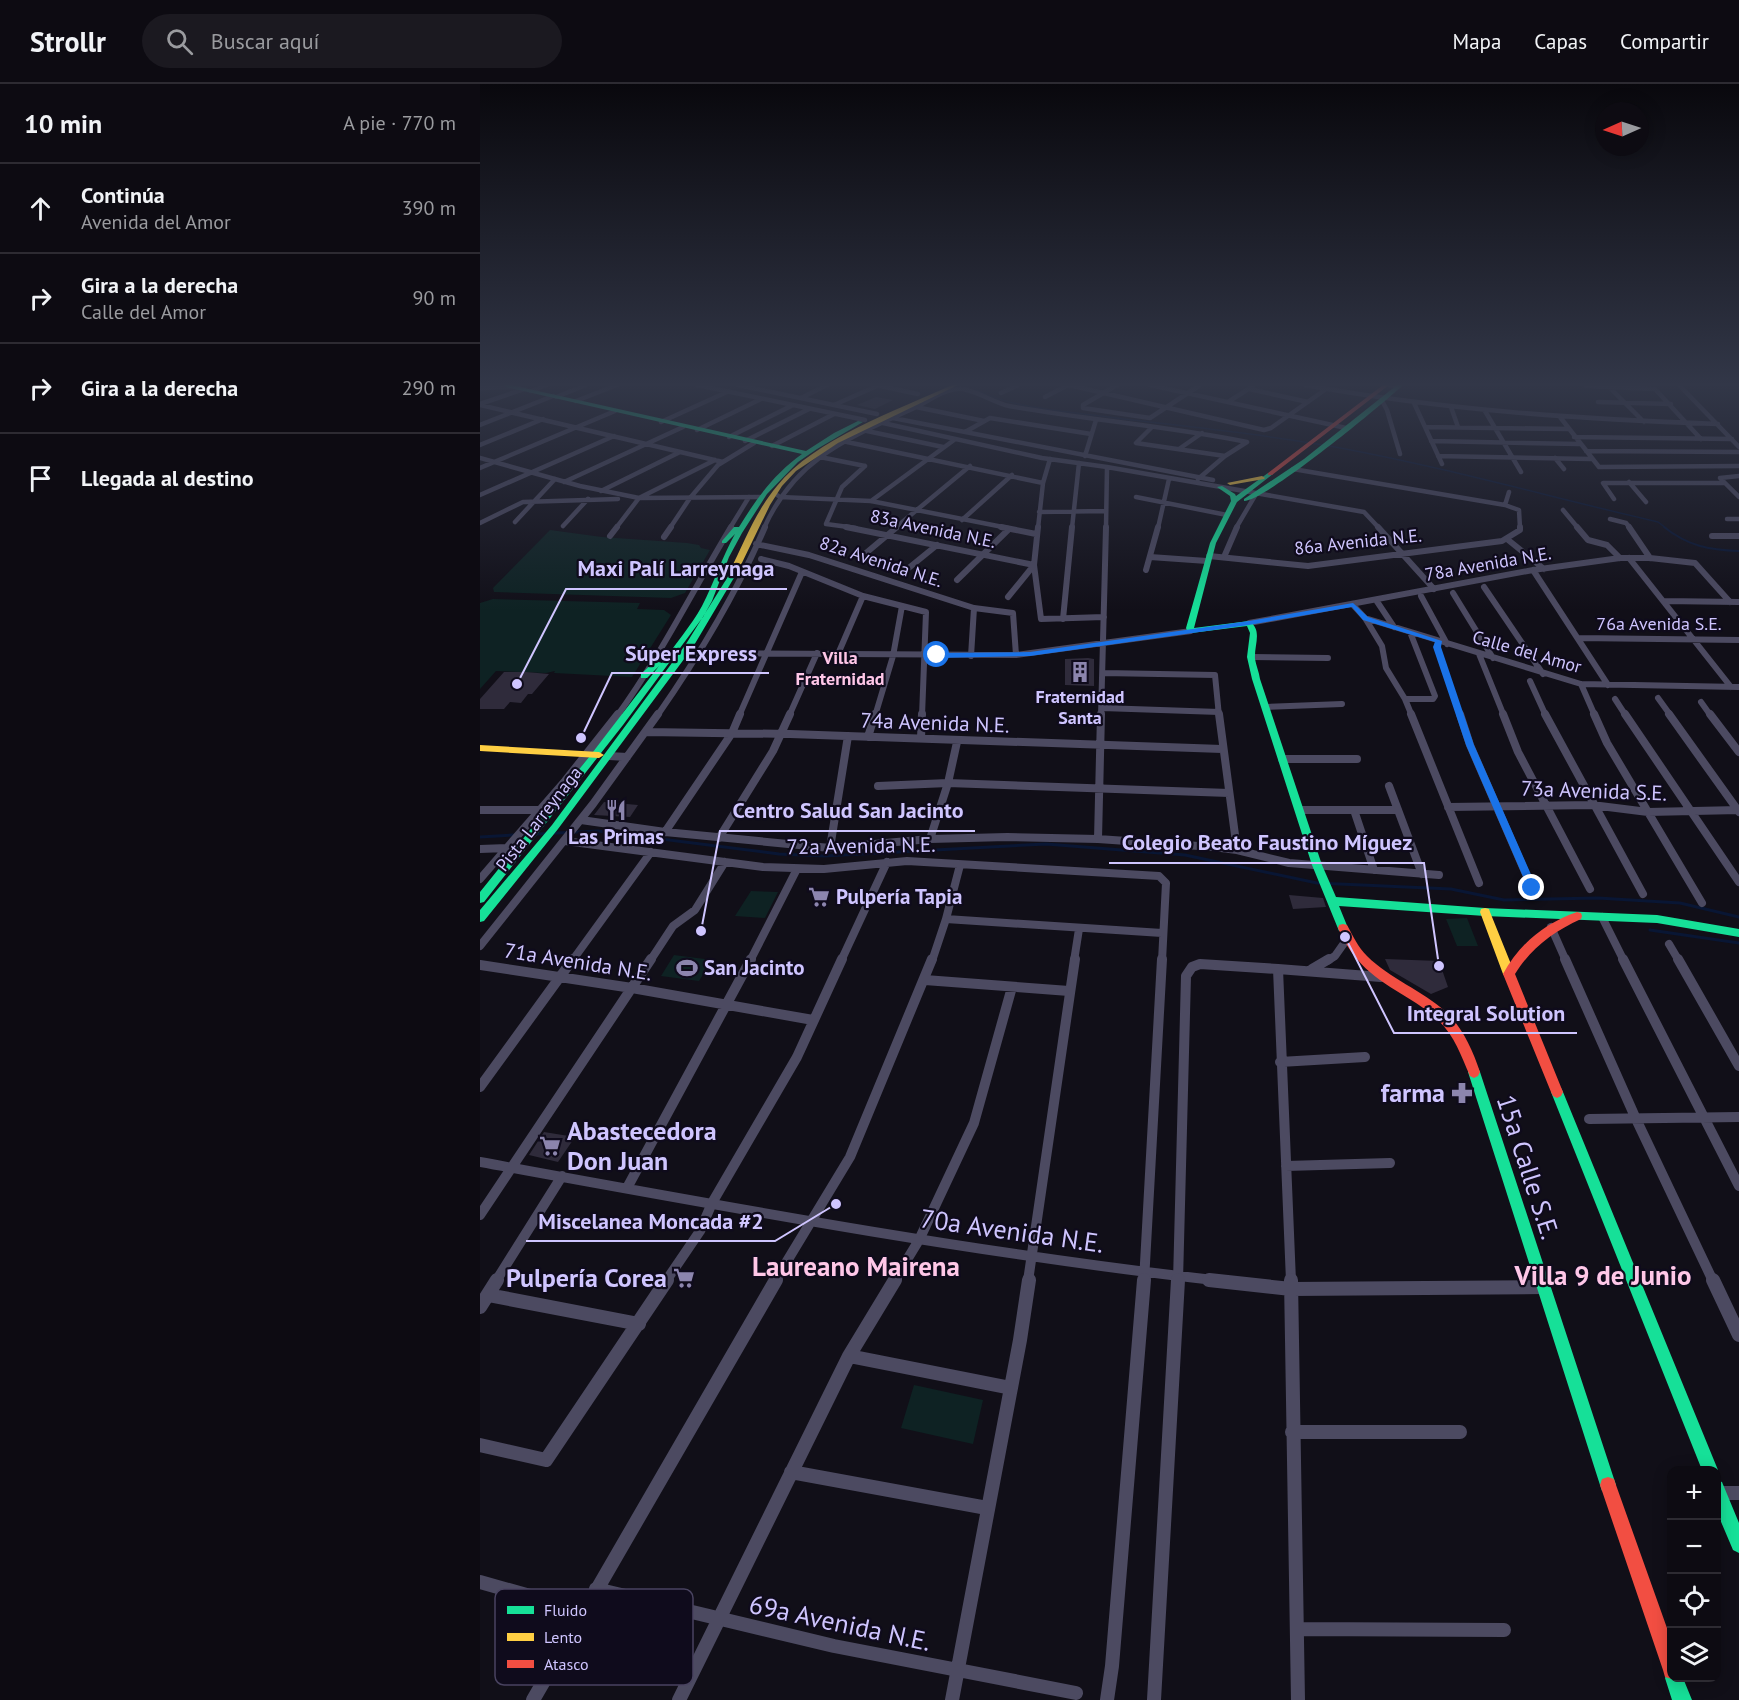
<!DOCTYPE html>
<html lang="es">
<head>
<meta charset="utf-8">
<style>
	body { margin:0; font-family:"PT Sans",sans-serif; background:#1b1920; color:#f1f3f6 }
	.controls { position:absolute; right:18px; bottom:18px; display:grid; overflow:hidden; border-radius:12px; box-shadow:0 3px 15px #0003 }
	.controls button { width:54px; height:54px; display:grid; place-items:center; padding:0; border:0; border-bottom:2px solid #2d2b32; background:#0d0b12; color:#f1f3f6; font:30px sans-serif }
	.compass { position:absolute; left:1115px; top:18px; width:54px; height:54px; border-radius:50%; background:#0d0b12; box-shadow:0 3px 15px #0003; rotate:267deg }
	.stop { position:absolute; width:18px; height:18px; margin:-14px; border:4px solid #1a73e8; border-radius:50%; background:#fff }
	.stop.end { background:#1a73e8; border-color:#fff; box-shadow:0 2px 6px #0008 }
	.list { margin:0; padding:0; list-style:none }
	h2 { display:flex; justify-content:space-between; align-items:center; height:78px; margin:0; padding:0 24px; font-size:26px }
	h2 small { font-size:20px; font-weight:400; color:#9a9b9f }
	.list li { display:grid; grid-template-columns:39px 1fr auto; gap:18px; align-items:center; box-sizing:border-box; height:90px; padding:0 24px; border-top:2px solid #2d2b32 }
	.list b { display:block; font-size:22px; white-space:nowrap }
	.list p { margin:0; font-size:20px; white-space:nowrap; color:#9a9b9f }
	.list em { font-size:20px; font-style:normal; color:#9a9b9f }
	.icon { flex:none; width:33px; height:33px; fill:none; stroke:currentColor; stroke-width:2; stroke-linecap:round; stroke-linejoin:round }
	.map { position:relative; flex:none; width:1259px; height:1616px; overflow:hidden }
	header { display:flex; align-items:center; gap:36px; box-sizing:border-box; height:84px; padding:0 30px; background:#0d0b12; border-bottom:2px solid #2d2b32 }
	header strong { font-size:28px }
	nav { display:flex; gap:33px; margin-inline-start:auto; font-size:21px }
	.search { width:420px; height:54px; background:#1b1920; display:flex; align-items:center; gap:15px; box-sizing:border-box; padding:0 21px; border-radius:33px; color:#9a9b9f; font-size:22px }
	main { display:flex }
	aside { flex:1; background:#0d0b12 }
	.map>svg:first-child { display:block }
	.green { fill:#0e2223 }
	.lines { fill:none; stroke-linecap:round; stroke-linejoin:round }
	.stream-far2 { stroke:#091634; stroke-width:1.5 }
	.stream-far1 { stroke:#091634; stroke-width:2 }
	.stream { stroke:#091634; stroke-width:3 }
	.building { fill:#2f2b3b }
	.street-far4 { stroke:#4c4a61; stroke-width:4.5 }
	.street-far3 { stroke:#4c4a61; stroke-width:6 }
	.street-far2 { stroke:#4c4a61; stroke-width:8 }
	.street-far1 { stroke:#4c4a61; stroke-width:10 }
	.street { stroke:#4c4a61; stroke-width:14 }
	.fast { fill:#16e098; fill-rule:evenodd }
	.slow { fill:#ffcf43; fill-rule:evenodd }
	.jam { fill:#f24e42; fill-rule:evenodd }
	.route { fill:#1a73e8 }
	.labels { text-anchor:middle; stroke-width:4.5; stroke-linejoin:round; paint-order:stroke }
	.far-street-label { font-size:18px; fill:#cfc5ff; stroke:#0f0b1c }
	.far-neighbourhood-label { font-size:18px; font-weight:bold; fill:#ffc7e8; stroke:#0f0b1c }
	.far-poi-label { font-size:18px; font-weight:bold; fill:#cfc5ff; stroke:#0f0b1c }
	.street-label { font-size:21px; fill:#cfc5ff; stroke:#0f0b1c }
	.poi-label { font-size:21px; font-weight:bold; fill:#cfc5ff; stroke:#0f0b1c; text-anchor:start }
	.near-poi-label { font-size:26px; font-weight:bold; fill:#cfc5ff; stroke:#0f0b1c; text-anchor:end }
	.near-street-label { font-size:26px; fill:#cfc5ff; stroke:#0f0b1c }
	.near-neighbourhood-label { font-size:27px; font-weight:bold; fill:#ffc7e8; stroke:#0f0b1c }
	.key { fill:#0f0b1c; stroke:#494360; stroke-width:1.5 }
	.key-label { font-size:16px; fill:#cfc5ff }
	.leader { fill:none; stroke:#cfc5ff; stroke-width:2 }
	.callout-dot { fill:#cfc5ff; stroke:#0f0b1c; stroke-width:2 }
	.callout-label { font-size:22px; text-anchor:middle; font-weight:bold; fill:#cfc5ff; stroke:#0f0b1c; stroke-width:4.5; stroke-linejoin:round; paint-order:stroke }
</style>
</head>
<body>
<header>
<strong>Strollr</strong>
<div class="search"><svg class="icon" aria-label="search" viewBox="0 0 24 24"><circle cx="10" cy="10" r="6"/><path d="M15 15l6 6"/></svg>Buscar aquí</div>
<nav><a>Mapa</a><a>Capas</a><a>Compartir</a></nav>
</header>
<main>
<aside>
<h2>10 min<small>A pie · 770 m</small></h2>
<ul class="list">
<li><svg class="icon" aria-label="ahead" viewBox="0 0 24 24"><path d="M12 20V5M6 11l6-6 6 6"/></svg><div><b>Continúa</b><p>Avenida del Amor</p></div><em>390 m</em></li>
<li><svg class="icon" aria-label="right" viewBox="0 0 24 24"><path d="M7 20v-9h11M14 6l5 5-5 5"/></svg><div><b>Gira a la derecha</b><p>Calle del Amor</p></div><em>90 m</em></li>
<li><svg class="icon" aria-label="right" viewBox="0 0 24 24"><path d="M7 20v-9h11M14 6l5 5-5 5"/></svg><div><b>Gira a la derecha</b></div><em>290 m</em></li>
<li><svg class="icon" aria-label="arrive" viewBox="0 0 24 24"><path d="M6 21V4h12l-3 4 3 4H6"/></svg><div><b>Llegada al destino</b></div></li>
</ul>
</aside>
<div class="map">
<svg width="1259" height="1616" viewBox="0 0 1259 1616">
	<rect width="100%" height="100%" fill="#110f18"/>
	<path class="green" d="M70 446 122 453 207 459 219 461 221 464 230 466 205 509 191 514 14 508 13 504Z
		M13 515 160 519 157 525 184 526 191 531 152 593 74 589 75 587 66 589 16 587 0 605V519Z
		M271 807 298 808 285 834 255 832Z
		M987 834 998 862H977L966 835Z
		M194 871 232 876 219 897 181 892Z
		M434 1301 503 1316 493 1360 421 1344Z"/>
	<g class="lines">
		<path class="stream-far2" d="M489 301C520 323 582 327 620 332 698 342 778 349 855 363 964 383 1070 413 1178 438L1186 444"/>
		<path class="stream-far1" d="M1184 443C1208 462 1229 466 1259 467"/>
		<path class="stream" d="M57 750 118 747 299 770 344 772 566 760 705 771 837 799 971 805 1024 816 1118 814 1200 819 1259 833
			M0 753 51 750
			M1170 846 1259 859"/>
	</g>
	<path class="building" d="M396 313 413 316 395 325 377 321Z
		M608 574 614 575V602L585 601V575Z
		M24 588H46L69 590 52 610H48L41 619 30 618 24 625H0V615Z
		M124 718 158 721 150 733 114 731Z
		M809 811 843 814 846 823 813 825Z
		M905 875 959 877 968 903 951 910 910 886Z
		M64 1048 95 1053 78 1078 49 1071Z"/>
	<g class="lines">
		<path class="street-far4" d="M217 301 385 336
			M258 301 397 330
			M396 301 438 310
			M589 301 784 346 791 344 846 305
			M637 301 603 321V324L670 334 720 301
			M670 301 866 344
			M825 301C962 326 1099 335 1238 340
			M908 301 918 302
			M1199 301 1259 363
			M1106 302 1175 305 1221 355
			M1129 303 1164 338
			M0 304 39 303
			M769 305 828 318
			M51 307 67 301
			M521 309 538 301
			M76 313 106 301
			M565 313 588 301
			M321 314 347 301
			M901 315 907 326 920 370
			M96 317 137 301
			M748 318 773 302
			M1118 318 1191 320
			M934 319 962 380
			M0 320 44 305
			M0 321 243 378
			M354 321 399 301
			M436 323 504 337
			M971 323 978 343
			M1005 327 1041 388
			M1080 333 1119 383 1259 382
			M413 334 733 396
			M181 338 249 307
			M403 339 562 374 627 383 884 428 899 444
			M0 341 73 312
			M672 343 656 359 745 372
			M945 343 1089 345
			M217 346 281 315
			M387 347 463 363
			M485 348 510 334 611 350
			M249 353 311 322
			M1094 353 1252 355
			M265 357 329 325
			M951 357 1099 360
			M367 358 563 399
			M0 361 63 335
			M292 362 354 330
			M699 365 722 349
			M1106 367 1259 368
			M605 372 616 336
			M958 372 1111 375
			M340 373 385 382
			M0 374 100 402 159 414 280 413
			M1075 374 1084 385
			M0 384 135 327
			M813 385 1025 421 1039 426 1040 444
			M1259 392 1240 394 1259 413
			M718 395 745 372 767 358
			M84 398 203 343
			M1149 398 1166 418
			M121 407 200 368
			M0 411 134 352
			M297 411 300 413 391 417 528 444
			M656 413 747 431
			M1134 415 1123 399H1244
			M391 417 474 356
			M1025 421 1029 408
			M1083 426 1098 444
			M559 428 626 427
			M1130 435 1146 439 1150 444
			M1247 435H1259
			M482 436 532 391
			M35 438 75 395
			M0 439 43 418 138 415
			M83 442 108 415
			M136 444 159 414 235 376
			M190 444 210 414 238 381 274 359
			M250 444 269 413
			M284 444C315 375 366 355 432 325 446 319 462 306 477 305 490 303 514 319 529 322 608 336 688 342 767 358
			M376 444 346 440 362 403 385 382
			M415 444 490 382
			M558 444 563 399 570 375
			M592 444 599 379
			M626 444 627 383
			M678 444 689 395
			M756 444 776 410"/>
		<path class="street-far3" d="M366 443 554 481 558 443
			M521 443 556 450
			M898 443 954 505
			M1097 443 1108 456 1127 461 1140 474
			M1149 443 1170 474
			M130 452 137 443
			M1232 452H1259
			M184 453 191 443
			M1027 455 1064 485
			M276 460 329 471 494 524 533 529 536 571
			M386 469 417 443
			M729 472 828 482 1022 457 1040 446V443
			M670 473 727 477
			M744 473 757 443
			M1149 474 1251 603
			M281 475 309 482 383 512 446 528 442 632
			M666 486 678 443
			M1053 486 1128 601
			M425 487 457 461
			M477 496 529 445
			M1004 503 1063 590
			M973 509 1013 574
			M941 512 967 560
			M528 513 554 481 561 535 624 533
			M896 516 914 543
			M1184 517 1259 518
			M873 521 885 534 1101 600 1259 603
			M885 534 902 562 906 584 925 615 932 632
			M583 535 592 443
			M769 539 1053 486 1140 474H1170L1215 479 1250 518
			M1098 554 1259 556
			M958 557 957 563 980 632
			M219 569 536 571 711 547
			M358 570 383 512
			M999 570 1024 632
			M491 572 494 524
			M771 573 848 574
			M623 589 735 591 739 632
			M1050 597 1066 632
			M1101 600 1115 632
			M1178 614 1191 632
			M925 615H953L955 612 930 548
			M1135 615 1146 632
			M1221 618 1231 632
			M785 623 862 620
			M622 624 739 628
			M137 632C180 573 213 506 251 443
			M177 632C219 572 256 510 285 443
			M259 632 322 488
			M309 632 337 569
			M395 632 413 572 422 522
			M621 632 626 443"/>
		<path class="street-far2" d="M739 630 757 766
			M931 630 999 799
			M980 630 990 661 1052 804
			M1023 630 1038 668 1110 805
			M1065 630 1163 810
			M1114 630 1127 659 1222 819
			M1145 630 1259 798
			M1189 630 1259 728
			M1230 630 1259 668
			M166 648 310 650 742 665
			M388 653 395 630
			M441 654 442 630
			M129 672 147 673
			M802 675H877
			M398 702 468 699 749 709
			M909 702 942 790
			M968 723 1112 721 1168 728 1259 726
			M0 726H60
			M819 726H918
			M874 726 894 786
			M101 736 185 748 350 764 450 755 527 753 618 755 733 763 757 766 809 779 959 791
			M185 748 252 649 260 630
			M239 754 293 667 310 630
			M450 755 468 699 477 658
			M618 755 621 630
			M85 757 283 783 344 785 427 777 679 792 686 799 682 877
			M350 764 368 652
			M0 765 27 764
			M0 795 85 697 138 630
			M1122 833 1144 877
			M466 835 682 849
			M1071 843 1086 877
			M1189 860 1199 877
			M0 862 113 720 178 630
			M92 877 171 768
			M170 877 193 842 215 826 245 778
			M270 877 317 785
			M361 877 407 778
			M452 877 466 835 480 781
			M594 877 599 845
			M847 877 855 872 867 855"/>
		<path class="street-far1" d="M1085 875 1156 1035 1233 1197
			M1143 875 1259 1102
			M1198 875 1259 982
			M0 881 152 904 333 936
			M832 885 849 875
			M445 896 589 907
			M800 978 885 973
			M0 1003 93 875
			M1109 1035 1259 1033
			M0 1078C247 1123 493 1169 742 1197
			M806 1082 910 1079
			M147 1104 271 875
			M0 1131 171 875
			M16 1197 82 1092
			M186 1197 220 1147 232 1119 317 973 362 875
			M295 1197 370 1073 452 875
			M414 1197 439 1156 494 1039 532 903
			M548 1197 595 875
			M664 1197 682 875
			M698 1197 706 892 712 883 720 880 798 885
			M811 1197 798 885 901 893"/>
		<path class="street" d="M729 1196 811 1205 1063 1203
			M811 1196 818 1616
			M1233 1196 1259 1251
			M8 1211 159 1240
			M0 1223 17 1196
			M369 1272 531 1304
			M812 1348H980
			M0 1361 66 1376 187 1196
			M311 1388 507 1424
			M1239 1409H1259
			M0 1498 103 1527
			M116 1505 354 1562 596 1609
			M817 1545 1024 1546
			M53 1616 296 1196
			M199 1616 369 1272 415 1196
			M472 1616 540 1256 549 1196
			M627 1616 632 1582 664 1196
			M674 1616 698 1196"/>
		<path class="fast" d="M24 301H31L326 367 354 349 378 337 383 338 337 365 318 378 287 410 262 449 249 473 232 517 223 533 143 641 4 818 0 819V808L109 673 179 582 167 594H161V590L175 577 182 579C195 560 211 542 222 522 234 499 242 473 255 450L246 459H242V457L254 443H259C276 415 295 389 322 370L26 303Z
			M917 301H923C902 321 785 417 764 417V415L824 375Z
			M788 389 793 390 757 418 736 459 714 544 769 537C783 546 774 561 775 575 776 581 779 588 780 595L842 781 856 813 1005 824 1177 831 1259 845V853L1177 839 1005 832 859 822 868 844 867 847H859L832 781 772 595 767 573 770 549 767 542 711 549H708L706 544 730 459 751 417 750 412 737 403 742 402 755 410 756 412Z
			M252 486 258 487 213 563 78 745 4 837 0 838V826L72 741 206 560Z
			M994 982 998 984 1000 988 1136 1401 1134 1407 1128 1409 1122 1407 1120 1401 988 988 990 984Z
			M1077 1002 1081 1004 1083 1008 1238 1386 1236 1391V1386H1222L1071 1008 1073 1004Z
			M1236 1396 1242 1398 1259 1439V1469L1253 1466 1236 1426Z
			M1192 1586V1594H1203L1212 1616H1192L1185 1594 1187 1587Z"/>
		<path class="slow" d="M472 301H478L358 359 316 387 302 402 290 421 258 487 252 488 250 487C264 458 276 427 297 402 334 355 418 326 472 301Z
			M782 392 785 394 784 395 750 401 747 399Z
			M0 661 119 668 124 671 119 674 0 667Z
			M1005 824 1009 825 1010 828 1035 890 1033 893 1029 895 1025 893 1023 890 1000 828 1001 825Z"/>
		<path class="jam" d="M903 301H909L792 391H788V389Z
			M1097 828 1101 829 1102 832 1101 835C1073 848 1051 864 1035 890L1083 1008 1081 1012 1077 1014 1073 1012 1071 1008 1023 890C1039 860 1065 839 1097 828Z
			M863 840 867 841C873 852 878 863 887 872 910 895 942 906 966 928 983 944 993 967 1000 988L998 992 994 994 990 992C981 972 975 952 958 936 934 913 899 902 877 875 869 866 863 855 858 844L859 841Z
			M1128 1393 1134 1395 1136 1401 1192 1558V1594H1197L1192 1595 1185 1593 1183 1586 1120 1401 1122 1395Z"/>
	</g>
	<linearGradient id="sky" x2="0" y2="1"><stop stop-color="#09080d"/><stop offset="0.57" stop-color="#323748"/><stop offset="1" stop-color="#323748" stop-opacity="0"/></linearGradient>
	<rect width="1259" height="527" fill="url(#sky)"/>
	<path class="route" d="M873 519 888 533 962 557 961 563 994 661 1057 804 1056 806H1049L1048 804 986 661 953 563 955 558 883 536 872 523 769 541 550 572 457 574 454 571 457 569 550 568 769 537Z"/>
	<defs>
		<symbol id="building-bare" viewBox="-9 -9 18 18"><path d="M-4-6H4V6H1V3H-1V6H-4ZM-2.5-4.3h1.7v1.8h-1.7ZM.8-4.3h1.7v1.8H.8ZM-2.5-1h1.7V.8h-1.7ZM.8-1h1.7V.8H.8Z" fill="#8c85ae" stroke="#0f0b1c" stroke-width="2.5" paint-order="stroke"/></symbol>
		<symbol id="restaurant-bare" viewBox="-9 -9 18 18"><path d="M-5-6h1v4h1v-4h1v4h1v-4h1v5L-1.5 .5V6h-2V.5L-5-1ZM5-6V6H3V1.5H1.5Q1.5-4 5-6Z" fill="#8c85ae" stroke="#0f0b1c" stroke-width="2.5" paint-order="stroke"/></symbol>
		<symbol id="supermarket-bare" viewBox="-9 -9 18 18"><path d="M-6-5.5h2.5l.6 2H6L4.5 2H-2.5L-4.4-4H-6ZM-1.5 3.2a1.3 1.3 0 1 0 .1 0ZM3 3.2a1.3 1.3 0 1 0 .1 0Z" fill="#8c85ae" stroke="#0f0b1c" stroke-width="2.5" paint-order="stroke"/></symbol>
		<symbol id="stadium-bare" viewBox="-9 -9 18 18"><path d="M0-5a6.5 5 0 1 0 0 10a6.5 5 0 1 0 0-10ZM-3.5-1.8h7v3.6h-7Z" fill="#8c85ae" stroke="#0f0b1c" stroke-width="2.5" paint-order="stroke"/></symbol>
		<symbol id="pharmacy-bare" viewBox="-9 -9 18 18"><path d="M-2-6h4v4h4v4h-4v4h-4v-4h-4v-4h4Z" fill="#8c85ae" stroke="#0f0b1c" stroke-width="2.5" paint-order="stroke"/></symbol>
	</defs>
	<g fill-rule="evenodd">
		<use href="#building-bare" x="585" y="573" width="30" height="30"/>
		<use href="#restaurant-bare" x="121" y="711" width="30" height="30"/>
		<use href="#supermarket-bare" x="324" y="798" width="30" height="30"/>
		<use href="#stadium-bare" x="192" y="869" width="30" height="30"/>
		<use href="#pharmacy-bare" x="967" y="994" width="30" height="30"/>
		<use href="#supermarket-bare" x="55" y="1047" width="30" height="30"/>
		<use href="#supermarket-bare" x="189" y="1179" width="30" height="30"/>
	</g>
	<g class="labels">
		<g class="far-street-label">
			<text transform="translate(453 445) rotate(12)" y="6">83a Avenida N.E.</text>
			<text transform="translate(878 458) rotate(-6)" y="6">86a Avenida N.E.</text>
			<text transform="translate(401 478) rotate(18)" y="6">82a Avenida N.E.</text>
			<text transform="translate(1008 480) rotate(-10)" y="6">78a Avenida N.E.</text>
			<text x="1179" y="546">76a Avenida S.E.</text>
			<text transform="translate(1047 568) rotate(16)" y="6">Calle del Amor</text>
			<text transform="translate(59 735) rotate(-52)" y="6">Pista Larreynaga</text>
		</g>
		<g class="far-neighbourhood-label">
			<text x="360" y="580">Villa<tspan x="360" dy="21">Fraternidad</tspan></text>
		</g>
		<g class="far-poi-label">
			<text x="600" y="619">Fraternidad<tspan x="600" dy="21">Santa</tspan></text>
		</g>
		<g class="street-label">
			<text transform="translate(455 639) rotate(2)" y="7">74a Avenida N.E.</text>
			<text transform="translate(1114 707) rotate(2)" y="7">73a Avenida S.E.</text>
			<text transform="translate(381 762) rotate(-1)" y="7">72a Avenida N.E.</text>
			<text transform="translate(98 878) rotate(9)" y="7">71a Avenida N.E.</text>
		</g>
		<g class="poi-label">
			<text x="136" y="760" text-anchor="middle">Las Primas</text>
			<text x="356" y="820">Pulpería Tapia</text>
			<text x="224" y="891">San Jacinto</text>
		</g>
		<g class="near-poi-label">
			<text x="965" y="1018">farma</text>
			<text x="87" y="1056" text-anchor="start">Abastecedora<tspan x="87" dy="30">Don Juan</tspan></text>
			<text x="187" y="1203">Pulpería Corea</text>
		</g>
		<g class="near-street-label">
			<text transform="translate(1048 1083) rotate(72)" y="9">15a Calle S.E.</text>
			<text transform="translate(532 1147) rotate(8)" y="9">70a Avenida N.E.</text>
			<text transform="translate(360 1539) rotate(12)" y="9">69a Avenida N.E.</text>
		</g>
		<g class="near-neighbourhood-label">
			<text x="376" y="1192">Laureano Mairena</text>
			<text x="1123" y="1201">Villa 9 de Junio</text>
		</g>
	</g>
	<rect x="15" y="1505" width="198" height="96" rx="9" class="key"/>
	<rect x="27" y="1522" width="27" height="8" fill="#16e098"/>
	<rect x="27" y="1549" width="27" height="8" fill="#ffcf43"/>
	<rect x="27" y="1576" width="27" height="8" fill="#f24e42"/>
	<g class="key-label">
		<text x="64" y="1532">Fluido</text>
		<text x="64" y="1559">Lento</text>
		<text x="64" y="1586">Atasco</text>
	</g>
	<path class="leader" d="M37 600L86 505H307M101 654L132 589H289M221 847L240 747H495M959 882L944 779H629M865 853L914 949H1097M356 1120L295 1157H46"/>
	<g class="callout-dot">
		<circle cx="37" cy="600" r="6"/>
		<circle cx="101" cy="654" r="6"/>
		<circle cx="221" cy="847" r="6"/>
		<circle cx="959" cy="882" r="6"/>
		<circle cx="865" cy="853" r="6"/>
		<circle cx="356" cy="1120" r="6"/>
	</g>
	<g class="callout-label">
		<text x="196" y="492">Maxi Palí Larreynaga</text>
		<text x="211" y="577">Súper Express</text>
		<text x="368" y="734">Centro Salud San Jacinto</text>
		<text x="787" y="766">Colegio Beato Faustino Míguez</text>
		<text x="1006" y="937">Integral Solution</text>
		<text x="171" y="1145">Miscelanea Moncada #2</text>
	</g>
</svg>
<div class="controls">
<button>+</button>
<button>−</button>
<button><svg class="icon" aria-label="locate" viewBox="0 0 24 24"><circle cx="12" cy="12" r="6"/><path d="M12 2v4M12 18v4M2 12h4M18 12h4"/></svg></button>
<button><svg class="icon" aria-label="layers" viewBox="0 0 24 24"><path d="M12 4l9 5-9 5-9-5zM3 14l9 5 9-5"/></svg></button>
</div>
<svg class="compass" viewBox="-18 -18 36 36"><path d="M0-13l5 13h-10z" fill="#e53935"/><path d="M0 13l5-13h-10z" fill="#9a9b9f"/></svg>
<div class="stop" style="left:457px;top:571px"></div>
<div class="stop end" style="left:1052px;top:804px"></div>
</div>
</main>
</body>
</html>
